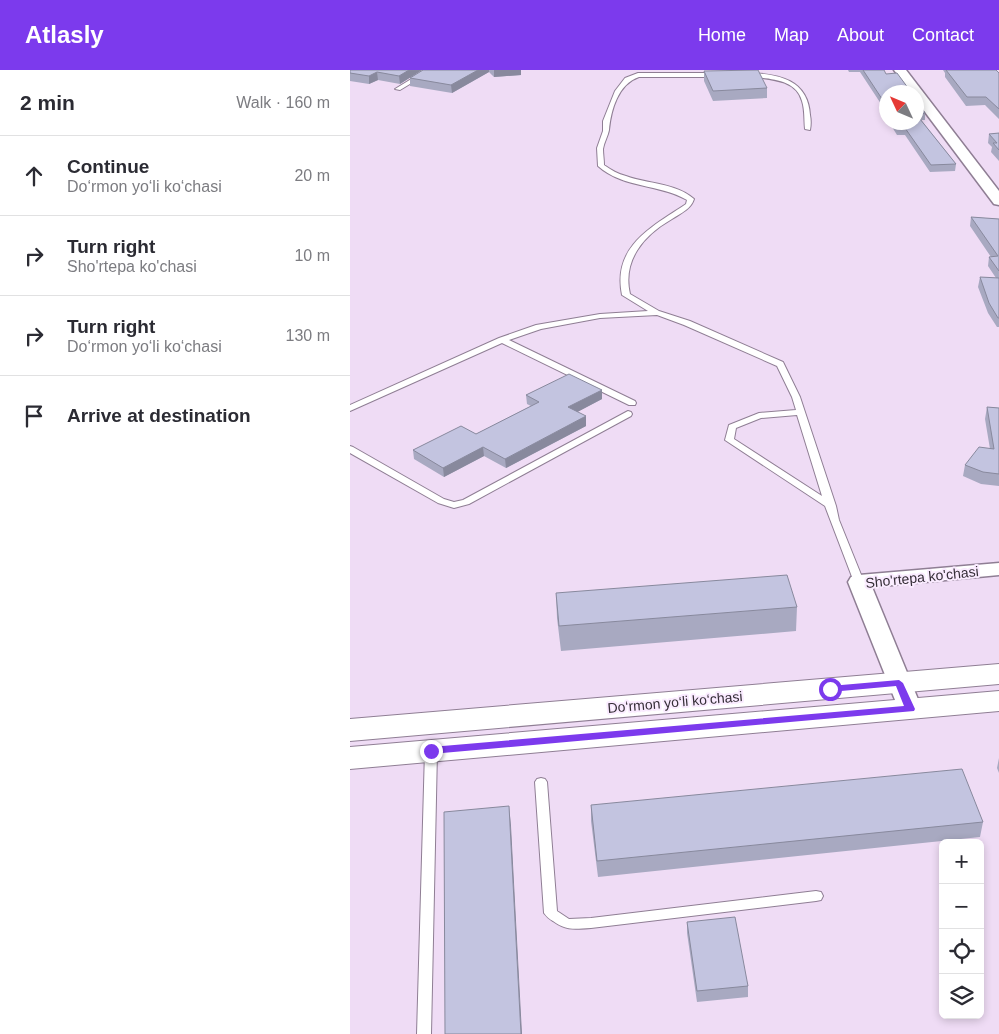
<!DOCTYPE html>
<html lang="en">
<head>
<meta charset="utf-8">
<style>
	body { margin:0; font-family:Helvetica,sans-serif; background:#f7f7f7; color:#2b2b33 }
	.controls { position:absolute; right:15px; bottom:15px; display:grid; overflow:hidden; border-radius:8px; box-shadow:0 2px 8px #0003 }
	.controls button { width:45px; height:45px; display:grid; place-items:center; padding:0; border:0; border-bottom:1px solid #e1e1e2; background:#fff; color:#2b2b33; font:25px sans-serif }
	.compass { position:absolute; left:529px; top:15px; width:45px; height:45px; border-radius:50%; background:#fff; box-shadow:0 2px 8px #0003; rotate:314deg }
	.stop { position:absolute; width:15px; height:15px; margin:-11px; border:4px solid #7c3aed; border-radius:50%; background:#fff }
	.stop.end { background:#7c3aed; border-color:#fff; box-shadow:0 1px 5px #0008 }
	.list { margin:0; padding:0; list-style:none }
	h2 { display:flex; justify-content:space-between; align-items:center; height:65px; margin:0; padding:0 20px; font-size:21px }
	h2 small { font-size:16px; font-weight:400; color:#7c7c81 }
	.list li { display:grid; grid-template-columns:32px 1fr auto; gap:15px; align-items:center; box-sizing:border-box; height:80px; padding:0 20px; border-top:1px solid #e1e1e2 }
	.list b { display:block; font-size:19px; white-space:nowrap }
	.list p { margin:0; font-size:16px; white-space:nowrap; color:#7c7c81 }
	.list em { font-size:16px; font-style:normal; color:#7c7c81 }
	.icon { flex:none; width:28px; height:28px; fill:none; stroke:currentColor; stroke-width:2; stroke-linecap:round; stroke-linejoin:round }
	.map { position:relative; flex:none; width:649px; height:964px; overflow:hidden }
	header { display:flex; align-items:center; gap:30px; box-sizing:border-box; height:70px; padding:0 25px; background:#7c3aed; color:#fff }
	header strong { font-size:24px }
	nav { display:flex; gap:28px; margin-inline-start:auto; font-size:18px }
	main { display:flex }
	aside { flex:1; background:#fff }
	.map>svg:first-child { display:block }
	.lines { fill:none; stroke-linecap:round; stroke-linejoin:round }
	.lane-casing { stroke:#8f7e94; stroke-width:2 }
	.street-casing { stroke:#8f7e94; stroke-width:3 }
	.primary-casing { stroke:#8f7e94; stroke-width:2 }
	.lane { fill:#fff; fill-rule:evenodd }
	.street { fill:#fff; fill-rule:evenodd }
	.primary { fill:#fff; fill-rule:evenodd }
	.wall { fill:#a8a9c1 }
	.shaded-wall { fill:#88899d }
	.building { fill:#c3c4e0; stroke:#88899d }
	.route { fill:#7c3aed }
	.labels { text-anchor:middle; stroke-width:4; stroke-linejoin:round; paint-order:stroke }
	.street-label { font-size:14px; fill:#352e37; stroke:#faebff }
</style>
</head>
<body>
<header>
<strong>Atlasly</strong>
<nav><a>Home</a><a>Map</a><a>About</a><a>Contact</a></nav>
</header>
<main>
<aside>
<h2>2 min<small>Walk · 160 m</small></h2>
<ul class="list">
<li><svg class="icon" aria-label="ahead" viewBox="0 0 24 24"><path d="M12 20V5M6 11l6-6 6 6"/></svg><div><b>Continue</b><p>Do‘rmon yo‘li ko‘chasi</p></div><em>20 m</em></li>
<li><svg class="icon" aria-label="right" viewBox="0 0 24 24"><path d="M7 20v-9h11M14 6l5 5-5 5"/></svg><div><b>Turn right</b><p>Sho'rtepa ko'chasi</p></div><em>10 m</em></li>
<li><svg class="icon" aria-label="right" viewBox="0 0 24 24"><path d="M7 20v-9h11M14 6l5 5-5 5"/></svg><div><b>Turn right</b><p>Do‘rmon yo‘li ko‘chasi</p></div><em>130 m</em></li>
<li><svg class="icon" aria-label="arrive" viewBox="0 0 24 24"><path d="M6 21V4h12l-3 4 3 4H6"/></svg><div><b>Arrive at destination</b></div></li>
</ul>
</aside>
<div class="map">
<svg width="649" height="964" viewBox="0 0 649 964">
	<rect width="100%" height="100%" fill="#efdcf5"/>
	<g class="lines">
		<defs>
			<path id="lane" d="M76 0H83L50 20 45 19Z
				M288 3H367L370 5 367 7H289C268 14 261 40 259 60 258 66 254 72 253 79 253 84 254 90 254 95 261 100 268 104 276 106 298 114 326 113 344 129 341 139 331 143 322 149 294 165 272 190 280 224L309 241 340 251 433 292 450 327 486 436 489 450 514 512 513 514H505L504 512 475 436 375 370 379 355 409 343 446 340 442 327 427 296 334 255 307 245 250 248 191 259 159 270 285 331 286 333 285 335H279L152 273 0 341V335L149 268 186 255 250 244 298 241 272 225C262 176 302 157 336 134L337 130C310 114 272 118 248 96L247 78 253 61V51L265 21 275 8ZM447 345 472 426 384 369 386 358 411 348Z
				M399 3C429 4 458 10 460 45 461 50 461 55 460 60L455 59C454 50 455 40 452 31 446 8 416 9 397 6L396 5Z
				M278 341 281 342 282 344 281 346 119 434 104 438 88 433 0 383V376L3 377 94 429 104 432 113 430Z
				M81 677 85 678 87 681 81 964H67L75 681 77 678Z
				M191 708 195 709 197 712 207 841 219 849 241 848 466 821 471 822 473 826 471 830 466 831 241 858C224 859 217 861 203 851 199 849 197 847 194 843L185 712 187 709Z"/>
			<path id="street" d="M544 0H556L649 121V135L644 134 566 30V22H561Z
				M649 493V505L522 517 572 639 569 645 560 647 551 645 498 512 501 507 509 505Z"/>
			<path id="primary" d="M649 594V614L0 671V649Z
				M649 621V641L0 699V677Z"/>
		</defs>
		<use href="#lane" class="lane-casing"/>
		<use href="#street" class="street-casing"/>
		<use href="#primary" class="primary-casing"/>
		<use href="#lane" class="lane"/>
		<use href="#street" class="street"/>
		<use href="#primary" class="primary"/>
	</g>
	<path class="wall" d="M0 0H72L50 14 28 10 19 14 0 11Z
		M73 0H171V5L144 7 139 2 102 23 60 16V8Z
		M498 0H534L536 22V49L534 46 535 40 510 2H499Z
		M593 0H646L649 3V49L635 35 616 36 595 7V3Z
		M354 1 417 18V28L363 31 354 11Z
		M566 30 575 43V50H571L606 94 605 101 580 102 555 65H547L539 52H566Z
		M649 63V91L641 82 642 77 638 73 639 64Z
		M621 147 649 149V257H647L638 243 628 217 630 207 646 208 638 196 639 187H641L620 156Z
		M252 320V329L227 342 236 356 156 398 134 386 94 407 64 389 63 380 126 364 181 336 177 334 176 325Z
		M637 337 649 338V416L631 414 613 406 615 395 640 379 635 349Z
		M206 523 447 537 446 561 211 581 207 548Z
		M649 688V703L647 698Z
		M241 735 633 752 630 767 248 807 241 751Z
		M337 852 398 916V927L347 932 337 863Z"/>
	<path class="shaded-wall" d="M59 0H72L50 14 49 6Z
		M128 0H139V2L102 23 101 15Z
		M144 0H171V5L144 7Z
		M27 2 28 10 19 14V6Z
		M252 320V329L218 347V337Z
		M236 346V356L156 398 155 389Z
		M133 377 134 386 94 407 93 398Z
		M159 736 161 756 172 964H171Z"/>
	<path class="building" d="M0 0H59L49 6 27 2 19 6 0 3Z
		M73 0H128L101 15 60 8Z
		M408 0 417 18 363 21 354 1Z
		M513 0H534L536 4 547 3 561 22H536V35Z
		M596 0H646L649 3V39L636 27H617Z
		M566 30 575 43 566 44Z
		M566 44 606 94 581 95 555 58H548L544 52H566Z
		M649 63V80L643 73H647L639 64Z
		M621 147 649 149V201L639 187 648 186Z
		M630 207 649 208V248H648L639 233Z
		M219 304 252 320 218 337 236 346 155 389 133 377 93 398 63 380 111 356 126 364 189 332 176 325Z
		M637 337 649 338V404L633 402 615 395 629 377 644 379Z
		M437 505 447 537 209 556 206 523Z
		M612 699 633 752 247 791 241 735Z
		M159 736 171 964H95L94 742Z
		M385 847 398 916 347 921 337 852Z"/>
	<path class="route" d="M549 610 553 613 565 639 564 641 81 684 76 681 81 677 554 636 546 616 480 622 476 619 480 616Z"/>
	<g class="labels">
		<g class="street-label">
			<text transform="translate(572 507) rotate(-6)" y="5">Sho'rtepa ko'chasi</text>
			<text transform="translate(325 632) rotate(-5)" y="5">Do‘rmon yo‘li ko‘chasi</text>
		</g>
	</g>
</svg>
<div class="controls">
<button>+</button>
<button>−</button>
<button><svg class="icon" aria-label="locate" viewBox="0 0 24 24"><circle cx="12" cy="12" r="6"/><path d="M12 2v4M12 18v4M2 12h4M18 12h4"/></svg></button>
<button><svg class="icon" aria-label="layers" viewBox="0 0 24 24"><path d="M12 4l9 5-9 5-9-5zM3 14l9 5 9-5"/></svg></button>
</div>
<svg class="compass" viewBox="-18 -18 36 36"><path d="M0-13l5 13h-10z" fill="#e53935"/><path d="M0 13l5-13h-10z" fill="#7c7c81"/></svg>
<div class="stop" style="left:480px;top:619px"></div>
<div class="stop end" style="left:81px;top:681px"></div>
</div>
</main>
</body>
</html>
